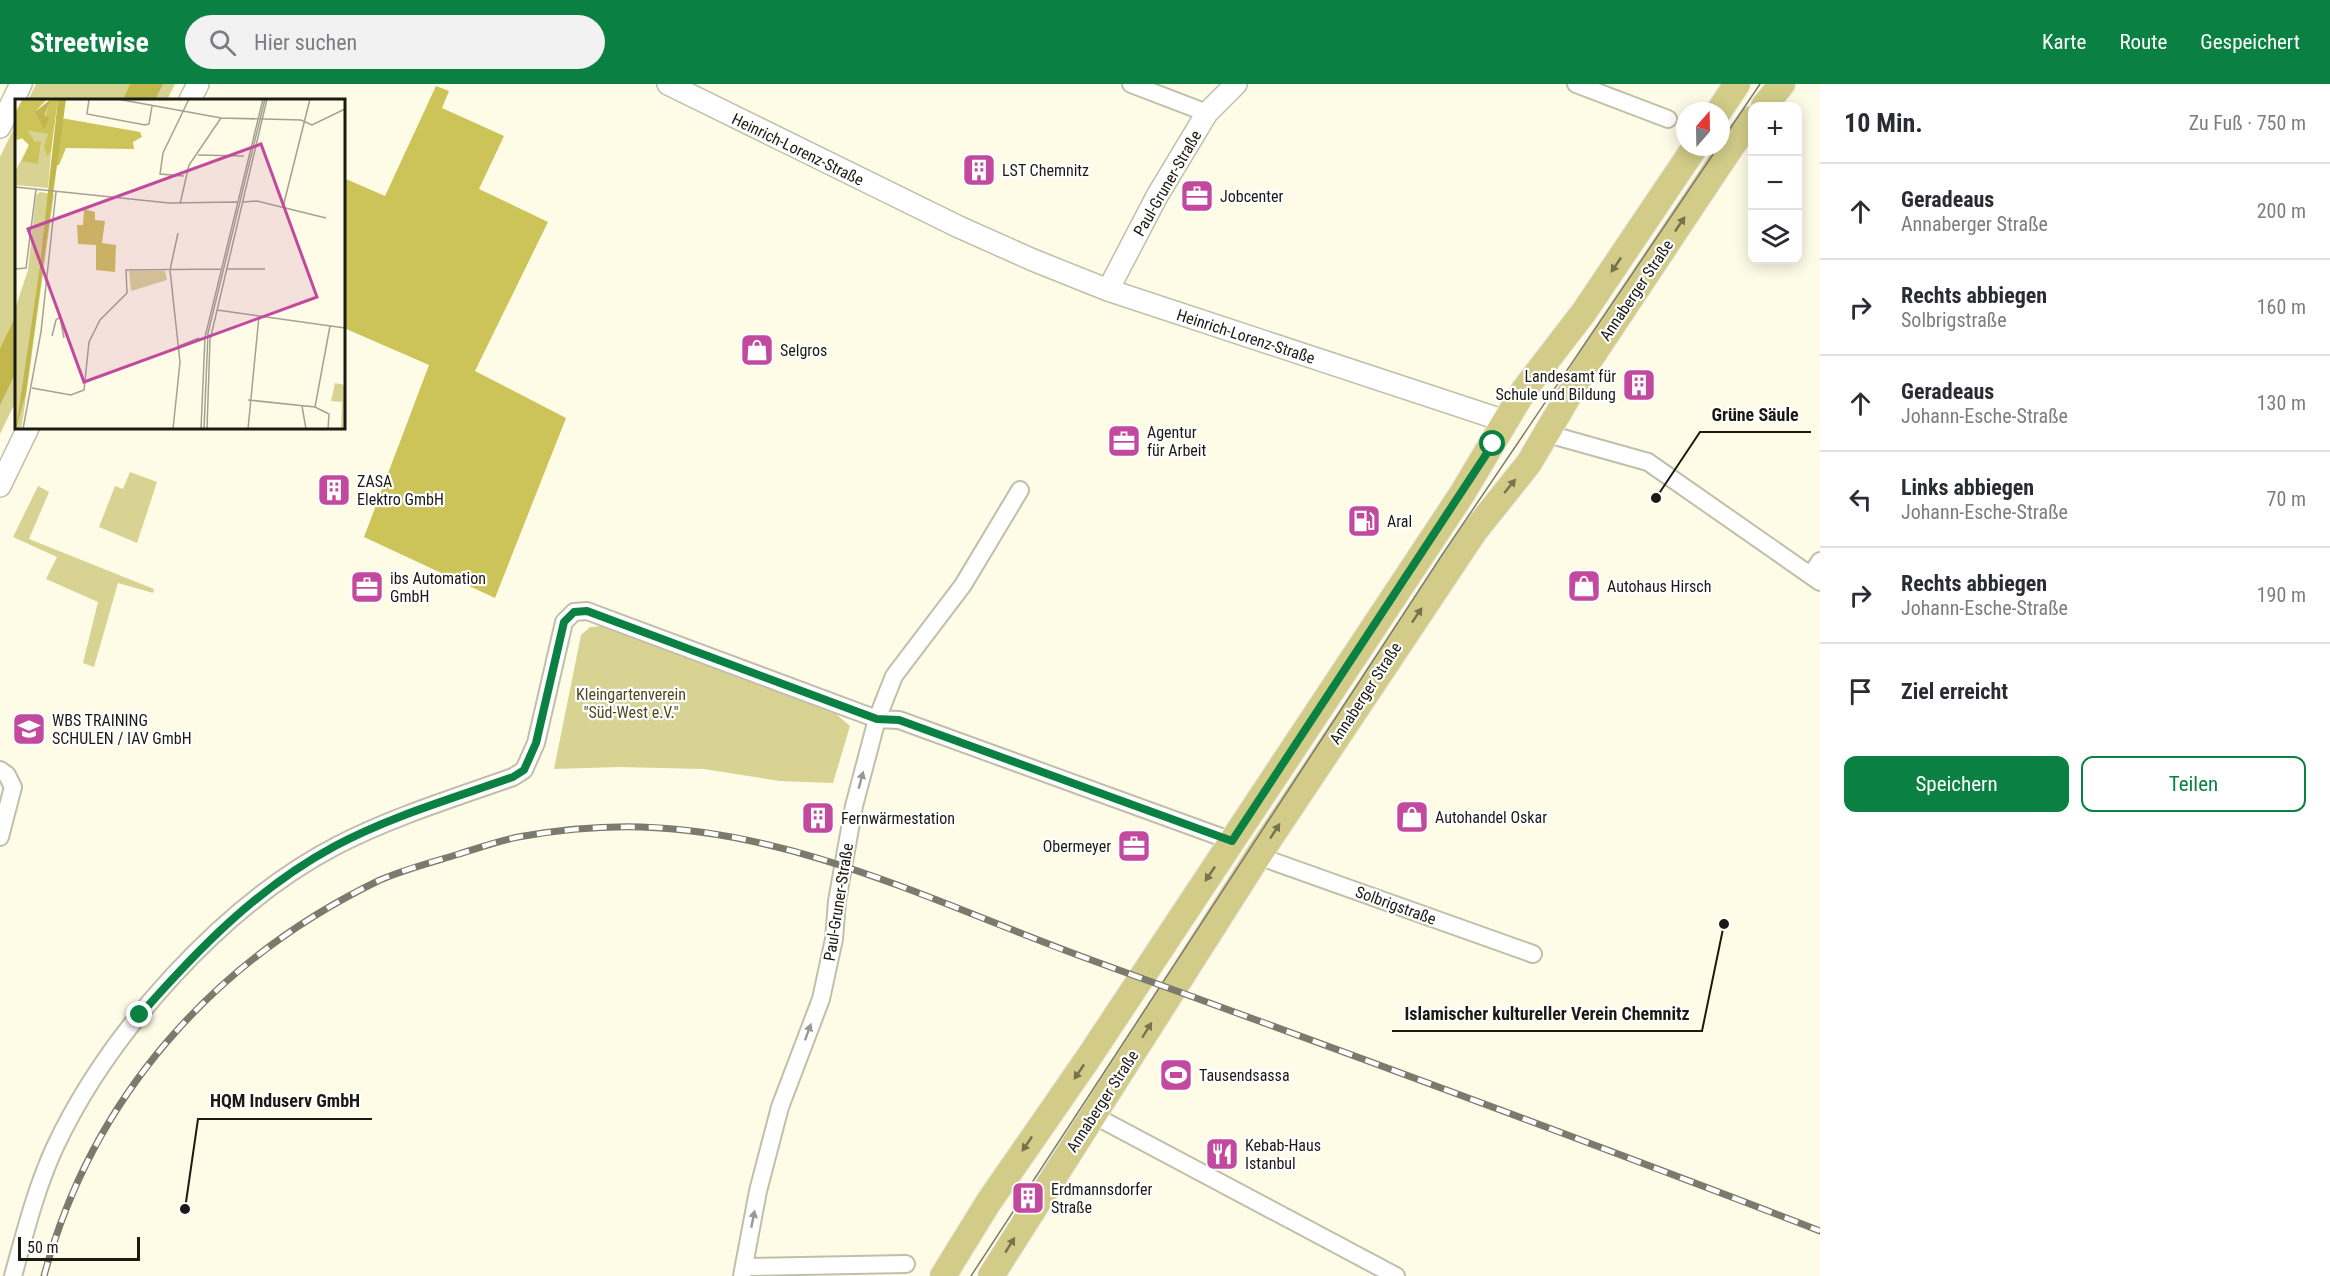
<!DOCTYPE html>
<html lang="de">
<head>
<meta charset="utf-8">
<style>
	body { margin:0; font-family:"Roboto Condensed",sans-serif; background:#f2f2f3; color:#2b2b33 }
	.controls { position:absolute; right:18px; top:18px; display:grid; overflow:hidden; border-radius:12px; box-shadow:0 3px 15px #0003 }
	.controls button { width:54px; height:54px; display:grid; place-items:center; padding:0; border:0; border-bottom:2px solid #e1e1e2; background:#fff; color:#2b2b33; font:30px sans-serif }
	.compass { position:absolute; left:1676px; top:18px; width:54px; height:54px; border-radius:50%; background:#fff; box-shadow:0 3px 15px #0003; rotate:20deg }
	.scale { position:absolute; left:18px; bottom:15px; width:122px; box-sizing:border-box; padding-left:6px; border:3px solid #1b1a12; border-top:0; font-size:16px; line-height:21px; white-space:nowrap; color:#1b1a12; -webkit-text-stroke:4px #fff; paint-order:stroke }
	.stop { position:absolute; width:18px; height:18px; margin:-14px; border:4px solid #0b8043; border-radius:50%; background:#fff }
	.stop.end { background:#0b8043; border-color:#fff; box-shadow:0 2px 6px #0008 }
	.list { margin:0; padding:0; list-style:none }
	h2 { display:flex; justify-content:space-between; align-items:center; height:78px; margin:0; padding:0 24px; font-size:26px }
	h2 small { font-size:20px; font-weight:400; color:#7c7c81 }
	.list li { display:grid; grid-template-columns:39px 1fr auto; gap:18px; align-items:center; box-sizing:border-box; height:96px; padding:0 24px; border-top:2px solid #e1e1e2 }
	.list b { display:block; font-size:22px; white-space:nowrap }
	.list p { margin:0; font-size:20px; white-space:nowrap; color:#7c7c81 }
	.list em { font-size:20px; font-style:normal; color:#7c7c81 }
	.actions { display:flex; gap:12px; padding:18px 24px }
	.actions a { flex:1; padding:14px 0; border:2px solid #0b8043; border-radius:12px; text-align:center; font-size:21px; color:#0b8043 }
	.actions .main { background:#0b8043; color:#fff }
	.icon { flex:none; width:33px; height:33px; fill:none; stroke:currentColor; stroke-width:2; stroke-linecap:round; stroke-linejoin:round }
	.map { position:relative; flex:none; width:1820px; height:1192px; overflow:hidden }
	header { display:flex; align-items:center; gap:36px; box-sizing:border-box; height:84px; padding:0 30px; background:#0b8043; color:#fff }
	header strong { font-size:28px }
	nav { display:flex; gap:33px; margin-inline-start:auto; font-size:21px }
	.search { width:420px; height:54px; background:#f2f2f3; display:flex; align-items:center; gap:15px; box-sizing:border-box; padding:0 21px; border-radius:33px; color:#7c7c81; font-size:22px }
	main { display:flex }
	aside { flex:1; background:#fff }
	.map>svg:first-child { display:block }
	.green { fill:#d8d393 }
	.forest { fill:#ccc359 }
	.water { fill:#c1b74d }
	.lines { fill:none; stroke-linecap:round; stroke-linejoin:round }
	.minor-casing { stroke:#c0bfaa; stroke-width:20 }
	.tertiary-casing { stroke:#c0bfaa; stroke-width:24 }
	.primary-casing { stroke:#e8e8e7; stroke-width:28 }
	.minor { stroke:#fff; stroke-width:16 }
	.tertiary { stroke:#fff; stroke-width:21 }
	.primary { stroke:#d2cc88; stroke-width:26 }
	.tram { stroke:#7c7a6c; stroke-width:1.5 }
	.rail-casing { stroke:#7c7a6c; stroke-width:7 }
	.rail { stroke:#fff; stroke-width:4.5; stroke-dasharray:14; stroke-linecap:butt }
	.oneway { fill:#76734d }
	.oneway2 { fill:#989894 }
	.route { stroke:#0b8043; stroke-width:8 }
	.labels { text-anchor:middle; stroke-width:4.5; stroke-linejoin:round; paint-order:stroke }
	.street-label { font-size:16px; fill:#1b1a12; stroke:#fff }
	.poi-label { font-size:16px; fill:#1b1a12; stroke:#fff; text-anchor:start }
	.park-label { font-size:16px; fill:#4d491d; stroke:#fff }
	.inset-road { fill:none; stroke:#a3a291; stroke-width:1.5 }
	.view { fill:#c2499e; fill-opacity:0.15; stroke:#c2499e; stroke-width:3 }
	.inset-edge { fill:none; stroke:#1b1a12; stroke-width:3 }
	.leader { fill:none; stroke:#1b1a12; stroke-width:2 }
	.callout-dot { fill:#1b1a12; stroke:#fff; stroke-width:2 }
	.callout-label { font-size:18px; text-anchor:middle; font-weight:bold; fill:#1b1a12; stroke:#fff; stroke-width:4.5; stroke-linejoin:round; paint-order:stroke }
</style>
</head>
<body>
<header>
<strong>Streetwise</strong>
<div class="search"><svg class="icon" aria-label="search" viewBox="0 0 24 24"><circle cx="10" cy="10" r="6"/><path d="M15 15l6 6"/></svg>Hier suchen</div>
<nav><a>Karte</a><a>Route</a><a>Gespeichert</a></nav>
</header>
<main>
<div class="map">
<svg width="1820" height="1192" viewBox="0 0 1820 1192">
	<rect width="100%" height="100%" fill="#fefce6"/>
	<path class="green" d="M36 0H175L167 16H28Z
		M16 40V317L0 350V73Z
		M130 388 157 398 137 459 99 443 115 402 123 405Z
		M38 402 49 408 29 455 154 505 153 509 118 499 94 583 83 579 98 518 46 495 57 473 13 453Z
		M602 542 836 630 850 642 833 699 780 697 704 685 619 683 554 685 581 551 590 543Z"/>
	<path class="forest" d="M436 2 449 7 442 24 504 52 479 105 548 138 475 287 566 334 495 514 364 453 429 281 344 244V101L346 95 385 112Z"/>
	<path class="water" d="M130 0H163L155 16H123Z
		M16 231V288L0 321V265Z"/>
	<g class="lines">
		<defs>
			<path id="minor" d="M1131 0 1207 29
				M1576 0 1668 35
				M1548 350 1648 378 1820 498
				M1811 491 1820 477
				M0 686 7 691 13 703 0 753
				M1258 772 1533 870
				M1093 1031 1396 1192
				M744 1183 906 1180
				M13 1192C25 1149 36 1104 55 1063 109 948 223 821 336 762 392 733 454 714 513 693L524 686 536 659 564 538 574 528 587 527 877 635 899 636 1232 757
				M742 1192 758 1107 780 1023 821 915 834 855 837 817 854 722 877 635 894 592 963 501 1020 406"/>
			<path id="tertiary" d="M668 0 959 143 1033 176 1108 206 1505 337
				M190 16 198 0
				M0 43 21 0
				M1108 206 1157 112 1207 29 1236 0
				M0 402 28 344"/>
			<path id="primary" d="M1764 22 1782 0
				M1719 27 1737 0
				M943 1192 988 1119 1087 976 1462 410 1524 306 1584 228 1695 63
				M991 1192 1258 772 1474 448 1529 379 1592 272 1731 63 1752 35"/>
		</defs>
		<use href="#minor" class="minor-casing"/>
		<use href="#tertiary" class="tertiary-casing"/>
		<use href="#primary" class="primary-casing"/>
		<use href="#minor" class="minor"/>
		<use href="#tertiary" class="tertiary"/>
		<use href="#primary" class="primary"/>
		<path class="tram" d="M1721 58 1760 0
			M971 1192 1442 471 1718 63"/>
		<defs>
			<path id="rail" d="M44 1192C92 1013 214 876 380 796 405 785 433 778 459 770 478 764 498 757 518 753 557 746 602 742 641 743 802 748 946 824 1094 877 1337 965 1579 1054 1820 1147"/>
		</defs>
		<use href="#rail" class="rail-casing"/>
		<use href="#rail" class="rail"/>
	</g>
	<defs><path id="oneway-solid" d="M-6-.8H1V-3.2L6.5 0L1 3.2V.8H-6Z" transform="scale(1.5)"/></defs>
	<g class="oneway">
		<use href="#oneway-solid" transform="translate(1680 140) rotate(-56)"/>
		<use href="#oneway-solid" transform="translate(1616 181) rotate(124)"/>
		<use href="#oneway-solid" transform="translate(1510 402) rotate(-51)"/>
		<use href="#oneway-solid" transform="translate(1417 531) rotate(-56)"/>
		<use href="#oneway-solid" transform="translate(1275 747) rotate(-57)"/>
		<use href="#oneway-solid" transform="translate(1210 790) rotate(124)"/>
		<use href="#oneway-solid" transform="translate(1147 946) rotate(-58)"/>
		<use href="#oneway-solid" transform="translate(1079 988) rotate(124)"/>
		<use href="#oneway-solid" transform="translate(1027 1060) rotate(124)"/>
		<use href="#oneway-solid" transform="translate(1010 1161) rotate(-58)"/>
	</g>
	<g class="oneway2">
		<use href="#oneway-solid" transform="translate(861 696) rotate(-75)"/>
		<use href="#oneway-solid" transform="translate(808 948) rotate(-70)"/>
		<use href="#oneway-solid" transform="translate(753 1135) rotate(-79)"/>
	</g>
	<g class="lines">
		<path class="route" d="M140 931C198 865 257 804 335 762 391 732 454 714 513 693L524 686 536 659 564 538 574 528 587 527 877 635 899 636 1232 757 1493 360"/>
	</g>
	<defs>
		<symbol id="building-square" viewBox="-11 -11 22 22"><rect x="-9" y="-9" width="18" height="18" rx="4" fill="#c2499e" stroke="#fff"/><path d="M-4-6H4V6H1V3H-1V6H-4ZM-2.5-4.3h1.7v1.8h-1.7ZM.8-4.3h1.7v1.8H.8ZM-2.5-1h1.7V.8h-1.7ZM.8-1h1.7V.8H.8Z" fill="#fff"/></symbol>
		<symbol id="office-square" viewBox="-11 -11 22 22"><rect x="-9" y="-9" width="18" height="18" rx="4" fill="#c2499e" stroke="#fff"/><path d="M-6-3h4V-5.5h4V-3h4V5H-6ZM-1-4.5V-3h2v-1.5ZM-6 0V1H6V0Z" fill="#fff"/></symbol>
		<symbol id="shop-square" viewBox="-11 -11 22 22"><rect x="-9" y="-9" width="18" height="18" rx="4" fill="#c2499e" stroke="#fff"/><path d="M-5-2.5h2.3a2.7 3.5 0 0 1 5.4 0H5L5.5 6h-11ZM-1.5-2.5h3a1.5 2.3 0 0 0-3 0Z" fill="#fff"/></symbol>
		<symbol id="fuel-square" viewBox="-11 -11 22 22"><rect x="-9" y="-9" width="18" height="18" rx="4" fill="#c2499e" stroke="#fff"/><path d="M-5.5-6h7V0h2V4h1.3V-2.5L3-4.5l.8-.8L6-3V5H2.5V1h-1V6h-7ZM-4.2-4.7v3.2H.2V-4.7Z" fill="#fff"/></symbol>
		<symbol id="school-square" viewBox="-11 -11 22 22"><rect x="-9" y="-9" width="18" height="18" rx="4" fill="#c2499e" stroke="#fff"/><path d="M0-5L7-2L0 1L-7-2ZM-4 1L0 2.5L4 1V4Q0 6-4 4Z" fill="#fff"/></symbol>
		<symbol id="stadium-square" viewBox="-11 -11 22 22"><rect x="-9" y="-9" width="18" height="18" rx="4" fill="#c2499e" stroke="#fff"/><path d="M0-5a6.5 5 0 1 0 0 10a6.5 5 0 1 0 0-10ZM-3.5-1.8h7v3.6h-7Z" fill="#fff"/></symbol>
		<symbol id="restaurant-square" viewBox="-11 -11 22 22"><rect x="-9" y="-9" width="18" height="18" rx="4" fill="#c2499e" stroke="#fff"/><path d="M-5-6h1v4h1v-4h1v4h1v-4h1v5L-1.5 .5V6h-2V.5L-5-1ZM5-6V6H3V1.5H1.5Q1.5-4 5-6Z" fill="#fff"/></symbol>
	</defs>
	<g fill-rule="evenodd">
		<use href="#building-square" x="960" y="67" width="38" height="38"/>
		<use href="#office-square" x="1178" y="93" width="38" height="38"/>
		<use href="#shop-square" x="738" y="247" width="38" height="38"/>
		<use href="#building-square" x="1620" y="282" width="38" height="38"/>
		<use href="#office-square" x="1105" y="338" width="38" height="38"/>
		<use href="#building-square" x="315" y="387" width="38" height="38"/>
		<use href="#fuel-square" x="1345" y="418" width="38" height="38"/>
		<use href="#shop-square" x="1565" y="483" width="38" height="38"/>
		<use href="#office-square" x="348" y="484" width="38" height="38"/>
		<use href="#school-square" x="10" y="626" width="38" height="38"/>
		<use href="#shop-square" x="1393" y="714" width="38" height="38"/>
		<use href="#building-square" x="799" y="715" width="38" height="38"/>
		<use href="#office-square" x="1115" y="743" width="38" height="38"/>
		<use href="#stadium-square" x="1157" y="972" width="38" height="38"/>
		<use href="#restaurant-square" x="1203" y="1051" width="38" height="38"/>
		<use href="#building-square" x="1009" y="1095" width="38" height="38"/>
	</g>
	<g class="labels">
		<g class="street-label">
			<text transform="translate(798 65) rotate(26)" y="6">Heinrich-Lorenz-Straße</text>
			<text transform="translate(1167 99) rotate(-60)" y="6">Paul-Gruner-Straße</text>
			<text transform="translate(1636 206) rotate(-56)" y="6">Annaberger Straße</text>
			<text transform="translate(1246 252) rotate(18)" y="6">Heinrich-Lorenz-Straße</text>
			<text transform="translate(1365 609) rotate(-57)" y="6">Annaberger Straße</text>
			<text transform="translate(838 818) rotate(-81)" y="6">Paul-Gruner-Straße</text>
			<text transform="translate(1396 821) rotate(20)" y="6">Solbrigstraße</text>
			<text transform="translate(1102 1017) rotate(-57)" y="6">Annaberger Straße</text>
		</g>
		<g class="poi-label">
			<text x="1002" y="92">LST Chemnitz</text>
			<text x="1220" y="118">Jobcenter</text>
			<text x="780" y="272">Selgros</text>
			<text x="1616" y="298" text-anchor="end">Landesamt für<tspan x="1616" dy="18">Schule und Bildung</tspan></text>
			<text x="1147" y="354">Agentur<tspan x="1147" dy="18">für Arbeit</tspan></text>
			<text x="357" y="403">ZASA<tspan x="357" dy="18">Elektro GmbH</tspan></text>
			<text x="1387" y="443">Aral</text>
			<text x="390" y="500">ibs Automation<tspan x="390" dy="18">GmbH</tspan></text>
			<text x="1607" y="508">Autohaus Hirsch</text>
			<text x="52" y="642">WBS TRAINING<tspan x="52" dy="18">SCHULEN / IAV GmbH</tspan></text>
			<text x="1435" y="739">Autohandel Oskar</text>
			<text x="841" y="740">Fernwärmestation</text>
			<text x="1111" y="768" text-anchor="end">Obermeyer</text>
			<text x="1199" y="997">Tausendsassa</text>
			<text x="1245" y="1067">Kebab-Haus<tspan x="1245" dy="18">Istanbul</tspan></text>
			<text x="1051" y="1111">Erdmannsdorfer<tspan x="1051" dy="18">Straße</tspan></text>
		</g>
		<g class="park-label">
			<text x="631" y="616">Kleingartenverein<tspan x="631" dy="18">"Süd-West e.V."</tspan></text>
		</g>
	</g>
	<g transform="translate(15 15)">
		<rect width="330" height="330" fill="#fefce6"/>
		<path d="M8 0H32L21 11 22 19 36 0 38 32 33 89 0 86V73L14 46 7 39 2 41 0 31V14ZM25 93 39 95 9 312 6 330H0V210L13 171 21 96ZM150 172 152 181 116 192 114 172ZM320 284 330 286V330H326L327 303 316 302Z" fill="#d8d393"/>
		<path d="M8 0H32L20 13 29 31 34 2 43 0 36 52 32 57 29 47 33 35 12 31 20 43 26 42 23 65 7 62 14 46 7 39 2 41 0 31V14ZM46 19 125 33 127 38 118 43 119 50 51 49 44 66H40ZM69 110 80 113V121L90 122 87 144 101 146 100 173 81 171V146L63 145 62 126H68Z" fill="#ccc359"/>
		<path d="M36 0 29 16 34 19 29 31 20 13ZM43 0H51L11 294 1 330 25 167Z" fill="#c1b74d"/>
		<path class="inset-road" d="M74 0 72 15 130 26 134 25 137 7M102 0 206 19 286 21 297 26 330 10M183 56 229 57M169 77 145 75 148 54 174 0M0 88 154 104 222 103M228 103 242 102 311 119M165 105 174 66 206 19M268 108 295 0M0 170 11 169 21 90M211 170H250M202 211 330 229M37 237 41 221 45 218 49 239M164 247 184 239M17 289 56 296 69 291 74 243 85 221 112 194 111 171 206 170M233 301 300 308 314 315 313 330M287 307 291 330M300 308 315 227M8 330 26 233 41 93M158 330 165 263 155 171 163 134M186 330 190 238 248 0M189 330 193 234 250 0M192 330 195 241 252 0M233 330 244 217"/>
		<path class="view" d="M246 45 302 198 69 283 13 130Z"/>
		<rect width="330" height="330" class="inset-edge"/>
	</g>
	<path class="leader" d="M1656 414L1700 348H1811M1724 840L1702 947H1392M185 1125L198 1035H372"/>
	<g class="callout-dot">
		<circle cx="1656" cy="414" r="6"/>
		<circle cx="1724" cy="840" r="6"/>
		<circle cx="185" cy="1125" r="6"/>
	</g>
	<g class="callout-label">
		<text x="1755" y="337">Grüne Säule</text>
		<text x="1547" y="936">Islamischer kultureller Verein Chemnitz</text>
		<text x="285" y="1023">HQM Induserv GmbH</text>
	</g>
</svg>
<div class="controls">
<button>+</button>
<button>−</button>
<button><svg class="icon" aria-label="layers" viewBox="0 0 24 24"><path d="M12 4l9 5-9 5-9-5zM3 14l9 5 9-5"/></svg></button>
</div>
<svg class="compass" viewBox="-18 -18 36 36"><path d="M0-13l5 13h-10z" fill="#e53935"/><path d="M0 13l5-13h-10z" fill="#7c7c81"/></svg>
<div class="scale">50 m</div>
<div class="stop" style="left:1493px;top:360px"></div>
<div class="stop end" style="left:140px;top:931px"></div>
</div>
<aside>
<h2>10 Min.<small>Zu Fuß · 750 m</small></h2>
<ul class="list">
<li><svg class="icon" aria-label="ahead" viewBox="0 0 24 24"><path d="M12 20V5M6 11l6-6 6 6"/></svg><div><b>Geradeaus</b><p>Annaberger Straße</p></div><em>200 m</em></li>
<li><svg class="icon" aria-label="right" viewBox="0 0 24 24"><path d="M7 20v-9h11M14 6l5 5-5 5"/></svg><div><b>Rechts abbiegen</b><p>Solbrigstraße</p></div><em>160 m</em></li>
<li><svg class="icon" aria-label="ahead" viewBox="0 0 24 24"><path d="M12 20V5M6 11l6-6 6 6"/></svg><div><b>Geradeaus</b><p>Johann-Esche-Straße</p></div><em>130 m</em></li>
<li><svg class="icon" aria-label="left" viewBox="0 0 24 24"><path d="M17 20v-9H6M10 6l-5 5 5 5"/></svg><div><b>Links abbiegen</b><p>Johann-Esche-Straße</p></div><em>70 m</em></li>
<li><svg class="icon" aria-label="right" viewBox="0 0 24 24"><path d="M7 20v-9h11M14 6l5 5-5 5"/></svg><div><b>Rechts abbiegen</b><p>Johann-Esche-Straße</p></div><em>190 m</em></li>
<li><svg class="icon" aria-label="arrive" viewBox="0 0 24 24"><path d="M6 21V4h12l-3 4 3 4H6"/></svg><div><b>Ziel erreicht</b></div></li>
</ul>
<div class="actions"><a class="main">Speichern</a><a>Teilen</a></div>
</aside>
</main>
</body>
</html>
